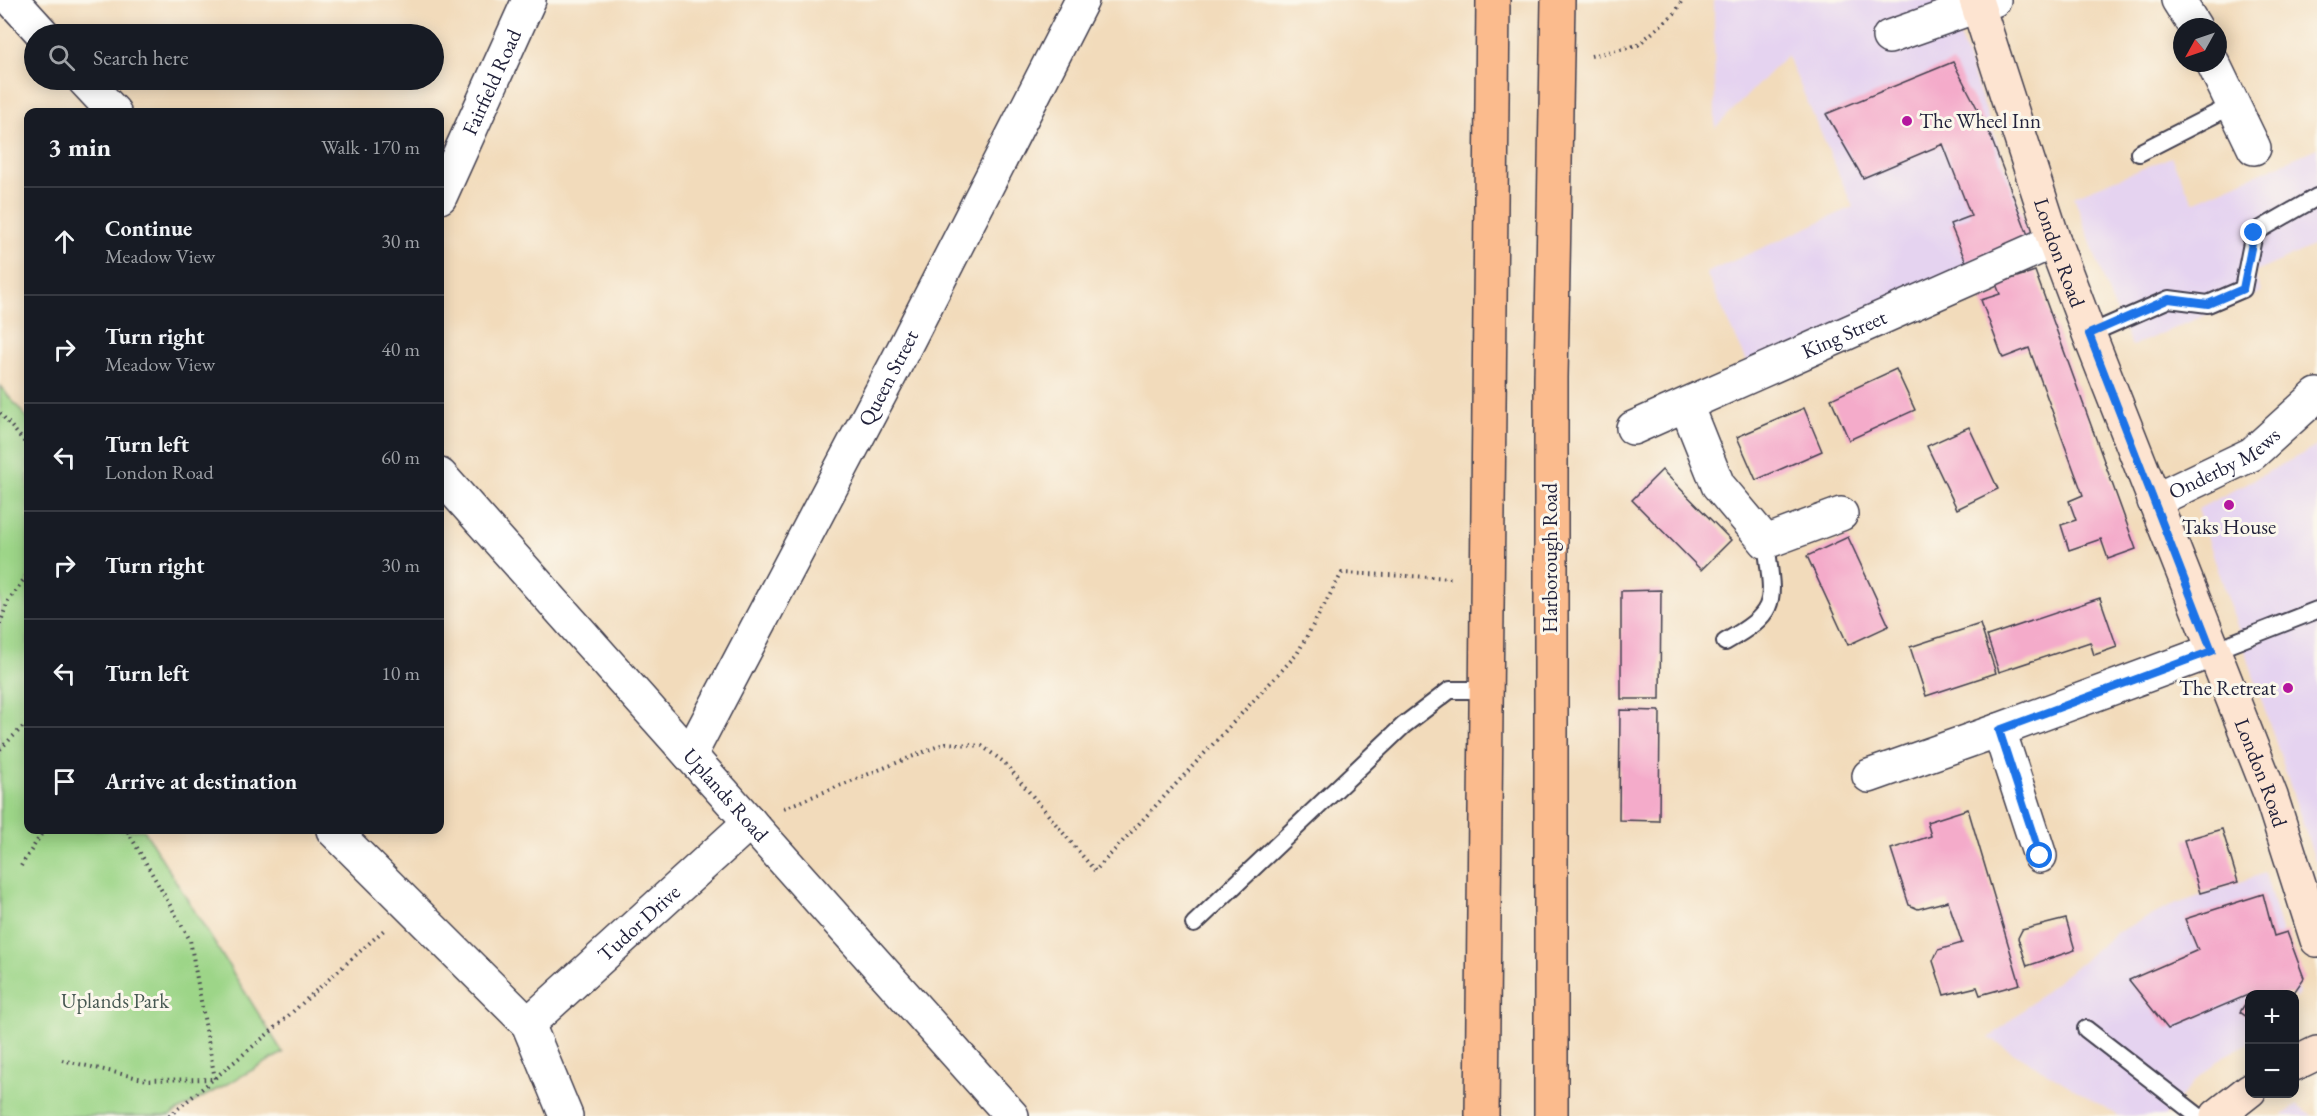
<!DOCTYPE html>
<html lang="en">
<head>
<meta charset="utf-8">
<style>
	body { margin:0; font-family:"EB Garamond",serif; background:#20242c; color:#f1f3f6 }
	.controls { position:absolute; right:18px; bottom:18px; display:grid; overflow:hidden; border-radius:12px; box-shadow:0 3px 15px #0003 }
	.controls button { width:54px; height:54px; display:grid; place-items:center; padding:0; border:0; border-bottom:2px solid #363941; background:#171b24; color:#f1f3f6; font:30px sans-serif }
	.compass { position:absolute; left:2173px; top:18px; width:54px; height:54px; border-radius:50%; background:#171b24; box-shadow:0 3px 15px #0003; rotate:230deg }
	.stop { position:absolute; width:18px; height:18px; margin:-14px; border:4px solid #1a73e8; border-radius:50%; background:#fff }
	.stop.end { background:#1a73e8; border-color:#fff; box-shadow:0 2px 6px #0008 }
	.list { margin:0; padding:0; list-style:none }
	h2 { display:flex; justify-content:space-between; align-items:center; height:78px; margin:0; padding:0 24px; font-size:26px }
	h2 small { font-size:20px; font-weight:400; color:#9ea1a6 }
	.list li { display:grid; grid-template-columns:39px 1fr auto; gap:18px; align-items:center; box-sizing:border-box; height:108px; padding:0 24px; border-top:2px solid #363941 }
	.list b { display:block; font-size:22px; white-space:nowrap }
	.list p { margin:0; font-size:20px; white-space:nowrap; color:#9ea1a6 }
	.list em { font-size:20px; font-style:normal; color:#9ea1a6 }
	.icon { flex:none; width:33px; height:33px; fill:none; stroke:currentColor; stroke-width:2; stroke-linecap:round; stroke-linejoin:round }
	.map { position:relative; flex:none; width:2317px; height:1116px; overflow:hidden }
	.search { position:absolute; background:#171b24; box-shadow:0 3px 15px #0003; left:24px; top:24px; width:420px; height:66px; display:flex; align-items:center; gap:15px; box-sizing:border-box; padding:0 21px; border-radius:33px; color:#9ea1a6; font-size:22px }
	.panel { position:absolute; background:#171b24; box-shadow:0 3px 15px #0003; left:24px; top:108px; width:420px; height:726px; border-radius:12px }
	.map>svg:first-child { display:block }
	.built { fill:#e5d3f0 }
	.green { fill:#9dd588; stroke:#607c62; stroke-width:1.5 }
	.building { fill:#f4abca }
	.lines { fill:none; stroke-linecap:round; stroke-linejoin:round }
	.service-casing { stroke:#413e4e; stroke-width:20 }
	.minor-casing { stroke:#413e4e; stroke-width:36 }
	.secondary-casing { stroke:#413e4e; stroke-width:36 }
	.trunk-casing { stroke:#413e4e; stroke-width:36 }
	.path { stroke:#413e4e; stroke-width:4; stroke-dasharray:1.5 4.5; stroke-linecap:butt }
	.service { stroke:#fff; stroke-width:16 }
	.minor { stroke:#fff; stroke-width:33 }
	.secondary { stroke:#fde4d1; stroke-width:33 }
	.trunk { stroke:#fbbb8d; stroke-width:33 }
	.route { stroke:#1a73e8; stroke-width:8 }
	.poi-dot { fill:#b5179e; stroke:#fbf7ec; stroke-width:2 }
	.labels { text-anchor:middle; stroke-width:6; stroke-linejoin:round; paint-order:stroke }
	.street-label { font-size:21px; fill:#22223b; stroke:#fbf7ec }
	.poi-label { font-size:21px; fill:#22223b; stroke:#fbf7ec; text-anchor:start }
	.park-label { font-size:21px; fill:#475852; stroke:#fbf7ec }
</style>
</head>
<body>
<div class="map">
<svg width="2317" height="1116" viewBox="0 0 2317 1116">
	<rect width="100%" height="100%" fill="#fbf7ec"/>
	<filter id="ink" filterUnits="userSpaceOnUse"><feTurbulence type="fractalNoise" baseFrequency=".0167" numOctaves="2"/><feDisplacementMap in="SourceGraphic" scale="12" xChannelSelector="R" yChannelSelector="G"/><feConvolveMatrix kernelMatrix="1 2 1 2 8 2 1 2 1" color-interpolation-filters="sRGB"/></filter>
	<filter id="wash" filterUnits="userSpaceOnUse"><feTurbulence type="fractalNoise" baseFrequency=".008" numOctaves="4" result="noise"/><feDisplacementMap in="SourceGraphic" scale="24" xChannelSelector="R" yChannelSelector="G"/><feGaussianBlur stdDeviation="1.35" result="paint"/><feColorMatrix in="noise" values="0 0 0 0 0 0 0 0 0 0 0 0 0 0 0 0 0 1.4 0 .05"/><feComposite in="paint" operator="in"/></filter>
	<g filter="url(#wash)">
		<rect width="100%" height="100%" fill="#f2dbbb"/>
		<path class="built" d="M1714 0H1947L2031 240 1751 370 1706 273 1853 207 1787 55 1715 128Z
			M2317 148V244L2254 273 2261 292 2132 346 2111 300 2074 196 2171 157 2193 202Z
			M2317 446V866L2198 509Z
			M2265 873 2299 994 2295 999 2294 994H2250L2249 1043 2224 1056 2192 1084 2165 1116H2119L1989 1038 2116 933 2171 906Z
			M2296 1105 2313 1116H2282Z"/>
		<path class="green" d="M0 386 28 419V830H144L283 1053 169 1116H0Z"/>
		<g id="blocks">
			<path class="building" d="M1953 62 1987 127 2028 235 1966 262 1950 224 1971 216 1943 144 1863 178 1826 114Z
				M2035 271 2136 549 2108 559 2101 539 2069 550 2061 525 2076 520 2069 501 2083 495 2029 348 2003 358 1981 300 2000 294 1996 284Z
				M1896 369 1915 410 1849 440 1831 399Z
				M1804 408 1822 451 1756 480 1737 437Z
				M1969 427 1998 489 1957 509 1927 446Z
				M1662 470 1731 540 1701 570 1632 500Z
				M1848 537 1889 626 1848 645 1807 556Z
				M1661 590 1660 699H1621V591Z
				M2100 598 2117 647 2094 655 2090 642 1999 672 1987 636Z
				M1980 624 1996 673 1926 696 1910 647Z
				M1620 710 1660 711 1659 821 1619 820Z
				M1968 809 2020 984 1980 995 1977 987 1944 995 1933 961 1938 950 1962 943 1948 901 1918 909 1909 905 1891 849 1931 836 1927 822Z
				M2222 829 2238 882 2200 893 2184 840Z
				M2263 894 2274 936 2287 932 2304 978 2293 994H2250L2168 1029 2129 980 2198 950 2185 919Z
				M2066 919 2075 950 2027 966 2018 938 2022 930Z
				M2250 996V1019L2240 1012Z"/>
		</g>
	</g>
	<g filter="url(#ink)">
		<use href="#blocks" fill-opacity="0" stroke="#413e4e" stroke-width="1.5"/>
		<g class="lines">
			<defs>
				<path id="service" d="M2139 153 2235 104
					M2089 334 2169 299 2208 304 2243 289 2254 233 2317 197
					M1725 642C1781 610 1773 602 1766 542
					M2212 651 2317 610
					M1194 924 1404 725 1450 690H1486
					M2086 1029 2198 1116"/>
				<g id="minor">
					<path d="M12 0 43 34"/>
					<path d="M2178 0 2195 27"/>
					<path d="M1889 37 1994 0"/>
					<path d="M2213 63 2254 148"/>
					<path d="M84 80 114 112"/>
					<path id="s1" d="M440 197 529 0"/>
					<path d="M1686 405 1718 485 1766 542 1841 514"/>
					<path id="s2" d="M1633 428 2054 241"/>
					<path id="s3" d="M440 475 1012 1116"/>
					<path id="s4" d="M2154 501 2252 454 2317 395"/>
					<path id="s5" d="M690 755 898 360 1082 0"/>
					<path d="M1869 776 1999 730"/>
					<path d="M333 830 528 1024 566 1116"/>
					<path d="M2040 856 1999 730 2212 651"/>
					<path id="s6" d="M528 1024 750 822"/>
				</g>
				<g id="secondary">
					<path id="s7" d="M1976 0 2054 241 2089 334 2271 796 2317 940"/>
					<path d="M2294 1064 2317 1053"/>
					<path d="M2217 1116 2250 1090"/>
				</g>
				<path id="trunk" d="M1482 1116 1493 0
					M1551 1116V378L1558 0"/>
			</defs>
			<use href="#service" class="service-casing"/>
			<use href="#minor" class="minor-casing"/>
			<use href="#secondary" class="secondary-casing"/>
			<use href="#trunk" class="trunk-casing"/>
			<path class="path" d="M1591 56 1638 45 1675 13 1682 0
				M0 413 28 446
				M0 624 8 601 28 574
				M0 749 28 722
				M784 808 946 743 982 746 1005 763 1095 871 1297 654 1342 573 1453 578
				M21 866 44 830
				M62 1060 147 1080 215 1079 190 940 127 830
				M169 1116 269 1033 384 930"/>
			<use href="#service" class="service"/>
			<use href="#minor" class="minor"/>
			<use href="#secondary" class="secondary"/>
			<use href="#trunk" class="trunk"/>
		</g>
	</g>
	<g class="lines" filter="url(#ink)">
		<path class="route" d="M2040 856 1999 730 2212 651 2089 334 2169 299 2208 304 2243 289 2254 233"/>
	</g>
	<g class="poi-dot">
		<circle cx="1907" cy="121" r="6"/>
		<circle cx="2229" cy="505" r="6"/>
		<circle cx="2288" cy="688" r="6"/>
	</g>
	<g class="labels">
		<g class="street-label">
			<text dy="7" stroke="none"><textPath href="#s1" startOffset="126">Fairfield Road</textPath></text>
			<text dy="7" stroke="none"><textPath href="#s7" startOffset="266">London Road</textPath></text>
			<text dy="7" stroke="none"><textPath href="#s2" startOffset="231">King Street</textPath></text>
			<text dy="7" stroke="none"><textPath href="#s5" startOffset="426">Queen Street</textPath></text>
			<text dy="7" stroke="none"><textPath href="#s4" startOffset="80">Onderby Mews</textPath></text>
			<text transform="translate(1550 558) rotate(-90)" y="7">Harborough Road</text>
			<text dy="7" stroke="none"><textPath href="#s7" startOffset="824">London Road</textPath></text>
			<text dy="7" stroke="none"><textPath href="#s3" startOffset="429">Uplands Road</textPath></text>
			<text dy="7" stroke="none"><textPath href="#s6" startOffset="150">Tudor Drive</textPath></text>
		</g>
		<g class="poi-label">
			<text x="1919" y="128">The Wheel Inn</text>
			<text x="2229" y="534" text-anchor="middle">Taks House</text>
			<text x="2276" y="695" text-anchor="end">The Retreat</text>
		</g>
		<g class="park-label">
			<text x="115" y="1008">Uplands Park</text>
		</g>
	</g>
</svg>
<div class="controls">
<button>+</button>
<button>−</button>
</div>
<svg class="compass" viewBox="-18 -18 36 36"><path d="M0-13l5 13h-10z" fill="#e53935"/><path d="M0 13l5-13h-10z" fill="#9ea1a6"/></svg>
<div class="stop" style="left:2040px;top:856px"></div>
<div class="stop end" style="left:2254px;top:233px"></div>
<div class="search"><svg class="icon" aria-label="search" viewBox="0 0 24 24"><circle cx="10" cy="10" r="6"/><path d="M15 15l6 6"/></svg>Search here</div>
<section class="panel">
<h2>3 min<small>Walk · 170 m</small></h2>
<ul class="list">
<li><svg class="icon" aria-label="ahead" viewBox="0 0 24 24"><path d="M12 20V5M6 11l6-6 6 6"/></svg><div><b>Continue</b><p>Meadow View</p></div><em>30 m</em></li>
<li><svg class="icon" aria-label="right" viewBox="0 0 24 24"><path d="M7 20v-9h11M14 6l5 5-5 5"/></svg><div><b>Turn right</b><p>Meadow View</p></div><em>40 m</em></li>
<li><svg class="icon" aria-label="left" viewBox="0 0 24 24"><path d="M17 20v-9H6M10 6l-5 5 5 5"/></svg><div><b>Turn left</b><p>London Road</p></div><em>60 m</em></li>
<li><svg class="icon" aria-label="right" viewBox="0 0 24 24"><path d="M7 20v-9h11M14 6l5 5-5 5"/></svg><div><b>Turn right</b></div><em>30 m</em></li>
<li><svg class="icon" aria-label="left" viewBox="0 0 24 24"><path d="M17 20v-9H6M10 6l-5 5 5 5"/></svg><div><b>Turn left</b></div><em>10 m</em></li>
<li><svg class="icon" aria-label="arrive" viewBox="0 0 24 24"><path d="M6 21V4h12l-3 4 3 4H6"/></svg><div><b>Arrive at destination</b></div></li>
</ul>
</section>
</div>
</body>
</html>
